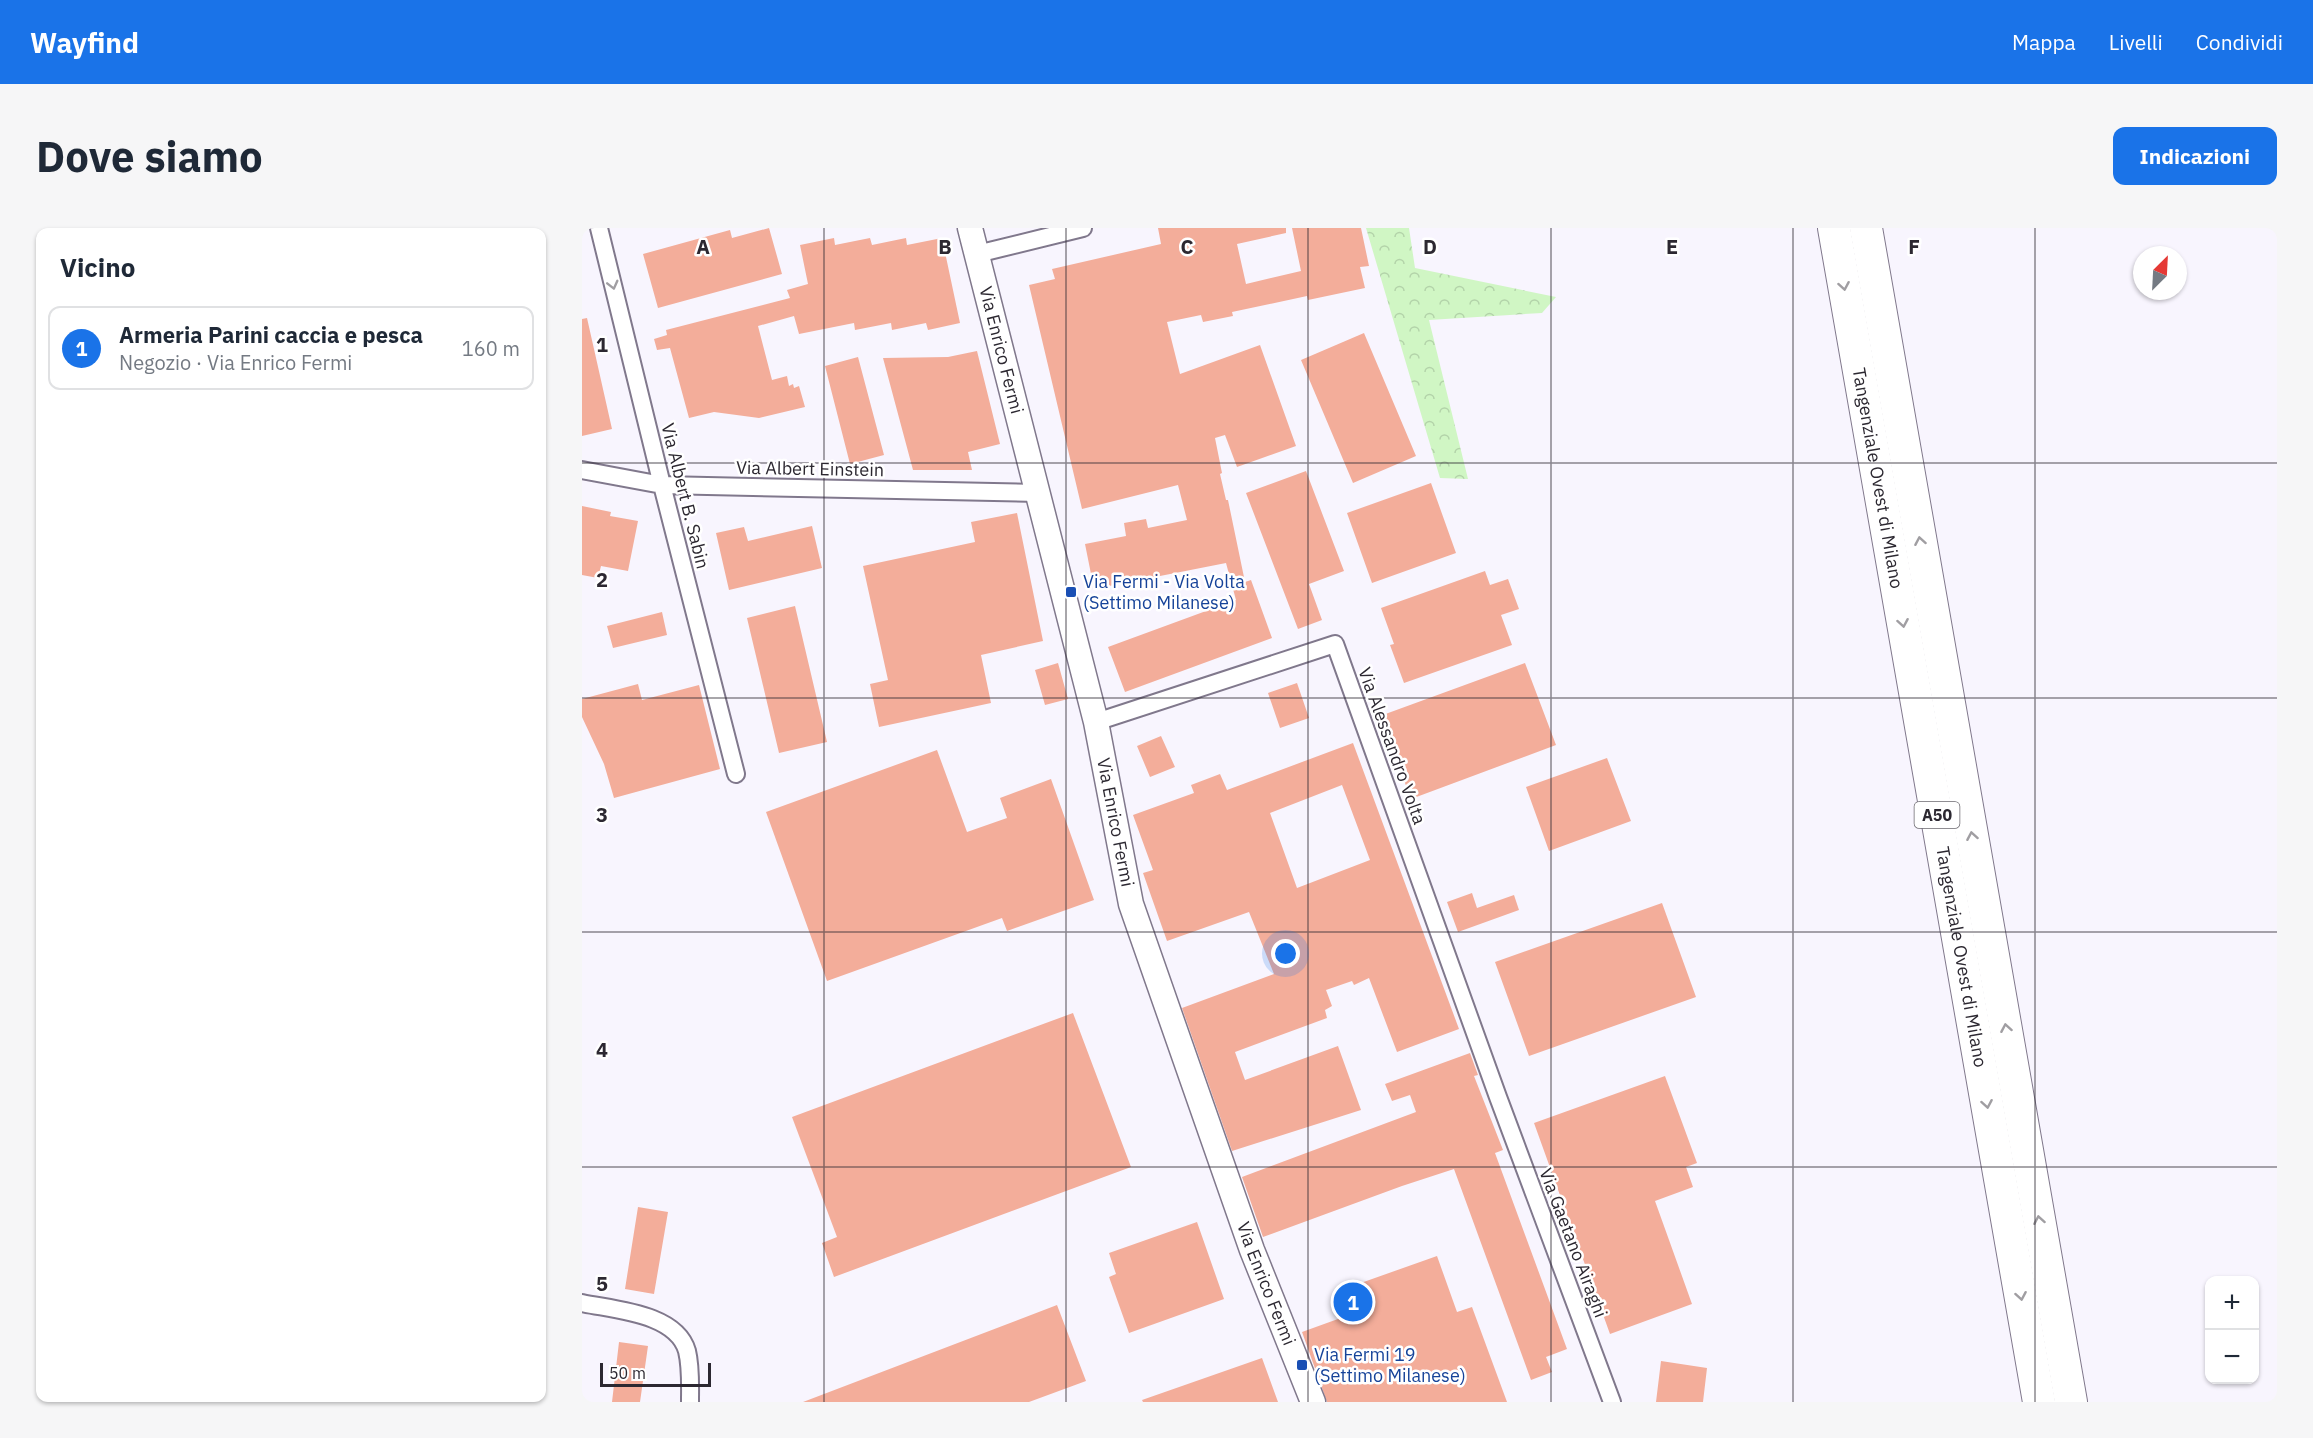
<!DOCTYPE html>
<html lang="it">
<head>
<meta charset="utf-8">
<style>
	body { margin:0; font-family:"IBM Plex Sans",sans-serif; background:#f6f6f7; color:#1f2937 }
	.controls { position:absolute; right:18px; bottom:18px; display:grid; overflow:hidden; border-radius:12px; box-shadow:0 2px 4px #0004 }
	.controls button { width:54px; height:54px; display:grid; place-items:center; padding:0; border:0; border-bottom:2px solid #e0e1e3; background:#fff; color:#1f2937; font:30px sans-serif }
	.compass { position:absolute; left:1551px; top:18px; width:54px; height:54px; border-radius:50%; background:#fff; box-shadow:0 2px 4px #0004; rotate:24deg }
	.scale { position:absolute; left:18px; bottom:15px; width:111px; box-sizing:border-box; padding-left:6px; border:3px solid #2c2831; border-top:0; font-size:16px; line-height:21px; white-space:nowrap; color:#2c2831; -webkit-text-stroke:4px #fff; paint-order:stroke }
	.you { position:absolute; left:704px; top:726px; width:21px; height:21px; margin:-15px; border:4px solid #fff; border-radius:50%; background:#1a73e8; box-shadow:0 0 0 9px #1a73e833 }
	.badge { display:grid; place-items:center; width:39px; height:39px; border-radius:50%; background:#1a73e8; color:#fff; font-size:20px; font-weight:700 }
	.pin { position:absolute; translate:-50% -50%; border:3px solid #fff; box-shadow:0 2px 6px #0006 }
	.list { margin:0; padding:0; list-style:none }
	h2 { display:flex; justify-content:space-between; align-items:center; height:78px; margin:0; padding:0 24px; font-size:26px }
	h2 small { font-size:20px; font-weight:400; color:#747a83 }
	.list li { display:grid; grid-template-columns:39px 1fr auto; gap:18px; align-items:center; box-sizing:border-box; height:84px; margin:0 12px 12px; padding:0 12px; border:2px solid #e0e1e3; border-radius:12px }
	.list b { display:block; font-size:22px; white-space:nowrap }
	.list p { margin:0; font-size:20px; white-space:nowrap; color:#747a83 }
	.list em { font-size:20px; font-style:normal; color:#747a83 }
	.map { position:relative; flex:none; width:1695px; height:1174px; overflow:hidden; border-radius:12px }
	header { display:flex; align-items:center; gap:36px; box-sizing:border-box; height:84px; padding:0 30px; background:#1a73e8; color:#fff }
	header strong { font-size:28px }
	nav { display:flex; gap:33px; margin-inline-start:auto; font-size:21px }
	.intro { display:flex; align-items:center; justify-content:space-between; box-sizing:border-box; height:144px; padding:0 36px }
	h1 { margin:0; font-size:42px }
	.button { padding:15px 27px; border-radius:12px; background:#1a73e8; color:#fff; font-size:21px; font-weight:700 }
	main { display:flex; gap:36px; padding:0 36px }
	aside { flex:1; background:#fff; border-radius:12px; box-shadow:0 2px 4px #0004 }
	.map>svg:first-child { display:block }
	.forest { fill:url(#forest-crowns) }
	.building { fill:#f3ad9a; fill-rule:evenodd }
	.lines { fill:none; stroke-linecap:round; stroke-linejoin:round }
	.street-casing { stroke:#80788c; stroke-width:20 }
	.secondary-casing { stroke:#80788c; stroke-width:27 }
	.highway-casing { stroke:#80788c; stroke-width:34 }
	.street { stroke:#fff; stroke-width:16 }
	.secondary { stroke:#fff; stroke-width:24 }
	.highway { stroke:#fff; stroke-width:32 }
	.oneway { stroke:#a09ea2 }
	.grid { fill:none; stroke:#2c2831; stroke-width:1.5; stroke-opacity:0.55 }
	.transit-dot { fill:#1a4fb4; stroke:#fff; stroke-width:2 }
	.labels { text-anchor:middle; stroke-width:5; stroke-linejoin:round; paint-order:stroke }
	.shield { fill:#fff; stroke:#6b686f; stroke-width:1.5 }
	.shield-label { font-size:16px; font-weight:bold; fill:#2c2831 }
	.street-label { font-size:18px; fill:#2c2831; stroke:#fff }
	.transit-label { font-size:18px; fill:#164399; stroke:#fff; text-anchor:start }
	.grid-label { font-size:20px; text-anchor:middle; font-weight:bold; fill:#2c2831; stroke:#fff; stroke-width:5; stroke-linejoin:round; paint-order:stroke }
</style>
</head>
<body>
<header>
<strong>Wayfind</strong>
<nav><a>Mappa</a><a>Livelli</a><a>Condividi</a></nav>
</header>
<div class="intro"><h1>Dove siamo</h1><a class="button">Indicazioni</a></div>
<main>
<aside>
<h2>Vicino<small></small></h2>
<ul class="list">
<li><span class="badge">1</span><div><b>Armeria Parini caccia e pesca</b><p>Negozio · Via Enrico Fermi</p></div><em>160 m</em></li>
</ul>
</aside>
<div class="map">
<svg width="1695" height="1174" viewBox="0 0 1695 1174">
	<defs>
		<pattern id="forest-crowns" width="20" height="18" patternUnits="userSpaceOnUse" patternTransform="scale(1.5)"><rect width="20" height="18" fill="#d0f6c4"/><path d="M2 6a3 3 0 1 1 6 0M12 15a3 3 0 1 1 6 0" fill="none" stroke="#b3d3a9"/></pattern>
	</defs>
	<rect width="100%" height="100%" fill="#f8f5fe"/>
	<path class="forest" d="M784 0H827L833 40 974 69 960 85 847 92 886 251 858 250Z"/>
	<path class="building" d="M187 0 200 46 76 80 61 26 148 2 150 10Z
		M576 0H704V5L655 16 664 56 719 43 710 0H779L787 38 778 39 783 60 726 72 725 68 650 84 651 88 621 94 619 87 585 94 598 146 678 117 714 218 655 239 643 207 633 210 640 245 638 246 644 272H646L663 354 669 352 690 410 543 464 526 419 654 372 644 335 512 361 503 316 544 308 542 295 564 291 566 300 605 292 596 257 500 281 447 57 473 51 470 41 579 16Z
		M252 10 253 17 288 10 290 17 324 10 325 17 360 10 378 95 346 102 344 95 310 102 309 95 273 102 272 95 217 106 212 88 176 98 190 152 205 148 207 158 211 156 212 160 217 158 223 179 177 190 132 184 107 190 88 120 75 122 72 111 85 107 84 102 208 70 205 62 226 56 218 17Z
		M5 90 30 201 0 208V91Z
		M782 105 834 228 771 255 719 132Z
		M395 123 418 216 386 224 390 242H331L301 130 366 129Z
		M276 129 302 227 268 236 243 138Z
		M724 243 762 343 727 356 740 392 716 401 664 265Z
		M849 255 874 325 790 355 765 285Z
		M0 278 29 284 28 288 56 293 46 343 19 338 16 350 0 347Z
		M435 285 461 413 399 427 409 475 297 499 288 456 306 452 281 338 393 314 389 294Z
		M230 298 240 340 147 362 134 305 162 299 166 313Z
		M903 343 908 357 926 351 937 381 919 387 930 417 822 455 808 417 812 416 799 380Z
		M213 378 245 514 197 525 165 390Z
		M80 384 85 407 31 420 25 398Z
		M476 435 486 471 463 477 453 442Z
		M943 435 974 517 829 571 798 488Z
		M715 455 727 490 698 500 686 465Z
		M56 456 60 472 117 457 138 541 32 570 22 536 0 489V471Z
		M579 508 593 539 568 549 555 518Z
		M771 515 877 801 815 824 787 750 772 757 770 753 744 762 750 778 743 782 745 790 653 824 663 852 756 818 779 882 650 923 600 780 692 746 667 684 585 713 561 645 571 642 551 587 612 565 609 557 638 546 645 562ZM760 557 788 632 715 660 688 585Z
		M355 522 385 604 425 590 418 570 469 551 512 672 425 703 420 690 245 753 184 584Z
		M1025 530 1049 593 967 623 944 559Z
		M890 665 895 680 932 667 937 682 876 704 865 674Z
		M1080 675 1114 769 947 828 913 734Z
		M491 785 549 939 252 1049 240 1015 255 1009 210 889Z
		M888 825 896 847 892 848 921 922 913 925 985 1121 964 1129 970 1144 949 1152 872 941 820 958 681 1009 660 949 834 884 828 867 810 873 803 856Z
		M1083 848 1115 935 1104 939 1111 959 1073 973 1110 1076 1028 1106 952 895Z
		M56 979 86 984 72 1066 43 1061Z
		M615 994 642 1071 547 1105 527 1049 534 1046 527 1025Z
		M855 1028 875 1084 890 1079 925 1174H745L720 1104 767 1087 759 1062Z
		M475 1077 504 1153 447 1174H221Z
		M37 1114 66 1118 58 1174H30Z
		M680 1130 696 1174H561L560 1172Z
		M1079 1133 1125 1140 1121 1174H1074Z"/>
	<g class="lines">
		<defs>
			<path id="street" d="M17 0 80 257 154 546
				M395 26 501 0
				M0 242 80 257 456 265
				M514 494 753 416 916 869 1030 1174
				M0 1075C32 1082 94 1085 105 1123 109 1139 108 1158 108 1174"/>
			<g id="secondary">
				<path id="s1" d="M388 0 514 494 549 676 670 1022 731 1174"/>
			</g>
			<g id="highway">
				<path id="s2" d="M1252 0 1457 1174"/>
				<path d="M1284 0 1489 1174"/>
			</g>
		</defs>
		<use href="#street" class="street-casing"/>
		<use href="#secondary" class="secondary-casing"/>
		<use href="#highway" class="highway-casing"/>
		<use href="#street" class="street"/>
		<use href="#secondary" class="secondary"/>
		<use href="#highway" class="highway"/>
	</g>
	<defs><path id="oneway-chevron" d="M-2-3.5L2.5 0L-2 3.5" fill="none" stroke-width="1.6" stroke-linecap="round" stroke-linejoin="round" transform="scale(1.5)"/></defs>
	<g class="oneway">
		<use href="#oneway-chevron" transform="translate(31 57) rotate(76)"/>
		<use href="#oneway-chevron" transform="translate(1262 58) rotate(80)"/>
		<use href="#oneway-chevron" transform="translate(1338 313) rotate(-100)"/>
		<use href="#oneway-chevron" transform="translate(1321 395) rotate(80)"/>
		<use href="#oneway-chevron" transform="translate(1390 608) rotate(-100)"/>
		<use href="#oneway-chevron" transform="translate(1424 800) rotate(-100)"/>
		<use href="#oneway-chevron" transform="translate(1405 876) rotate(80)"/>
		<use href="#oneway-chevron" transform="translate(1457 992) rotate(-100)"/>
		<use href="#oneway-chevron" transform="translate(1439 1068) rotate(80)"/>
	</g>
	<path class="grid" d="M242 0V1174M484 0V1174M726 0V1174M969 0V1174M1211 0V1174M1453 0V1174M0 235H1695M0 470H1695M0 704H1695M0 939H1695"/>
	<g class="transit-dot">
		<rect x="483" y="358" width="12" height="12" rx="3"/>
		<rect x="714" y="1131" width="12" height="12" rx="3"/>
	</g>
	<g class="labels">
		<rect class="shield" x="1332.5" y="574" width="45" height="26" rx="4.5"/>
		<g class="shield-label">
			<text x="1355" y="593">A50</text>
		</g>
		<g class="street-label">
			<text dy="6" stroke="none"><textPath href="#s1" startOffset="126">Via Enrico Fermi</textPath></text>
			<text transform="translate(228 241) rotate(1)" y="6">Via Albert Einstein</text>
			<text dy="6" stroke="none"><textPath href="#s2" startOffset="254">Tangenziale Ovest di Milano</textPath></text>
			<text transform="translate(103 268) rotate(76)" y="6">Via Albert B. Sabin</text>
			<text transform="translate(810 518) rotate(70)" y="6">Via Alessandro Volta</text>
			<text dy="6" stroke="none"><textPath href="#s1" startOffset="612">Via Enrico Fermi</textPath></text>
			<text dy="6" stroke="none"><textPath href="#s2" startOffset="740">Tangenziale Ovest di Milano</textPath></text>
			<text transform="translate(991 1015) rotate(69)" y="6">Via Gaetano Airaghi</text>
			<text dy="6" stroke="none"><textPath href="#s1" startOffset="1098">Via Enrico Fermi</textPath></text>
		</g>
		<g class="transit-label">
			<text x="501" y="360">Via Fermi - Via Volta<tspan x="501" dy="21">(Settimo Milanese)</tspan></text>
			<text x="732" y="1133">Via Fermi 19<tspan x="732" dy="21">(Settimo Milanese)</tspan></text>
		</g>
	</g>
	<g class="grid-label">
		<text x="121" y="26">A</text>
		<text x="363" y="26">B</text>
		<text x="605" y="26">C</text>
		<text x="848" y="26">D</text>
		<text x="1090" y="26">E</text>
		<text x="1332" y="26">F</text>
		<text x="20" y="124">1</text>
		<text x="20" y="359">2</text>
		<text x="20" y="594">3</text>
		<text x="20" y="829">4</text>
		<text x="20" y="1063">5</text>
	</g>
</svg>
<div class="controls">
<button>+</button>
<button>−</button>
</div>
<svg class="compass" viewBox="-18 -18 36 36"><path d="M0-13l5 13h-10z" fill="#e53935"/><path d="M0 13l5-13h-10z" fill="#747a83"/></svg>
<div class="scale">50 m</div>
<div class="you"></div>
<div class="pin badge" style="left:771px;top:1074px">1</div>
</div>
</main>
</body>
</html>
